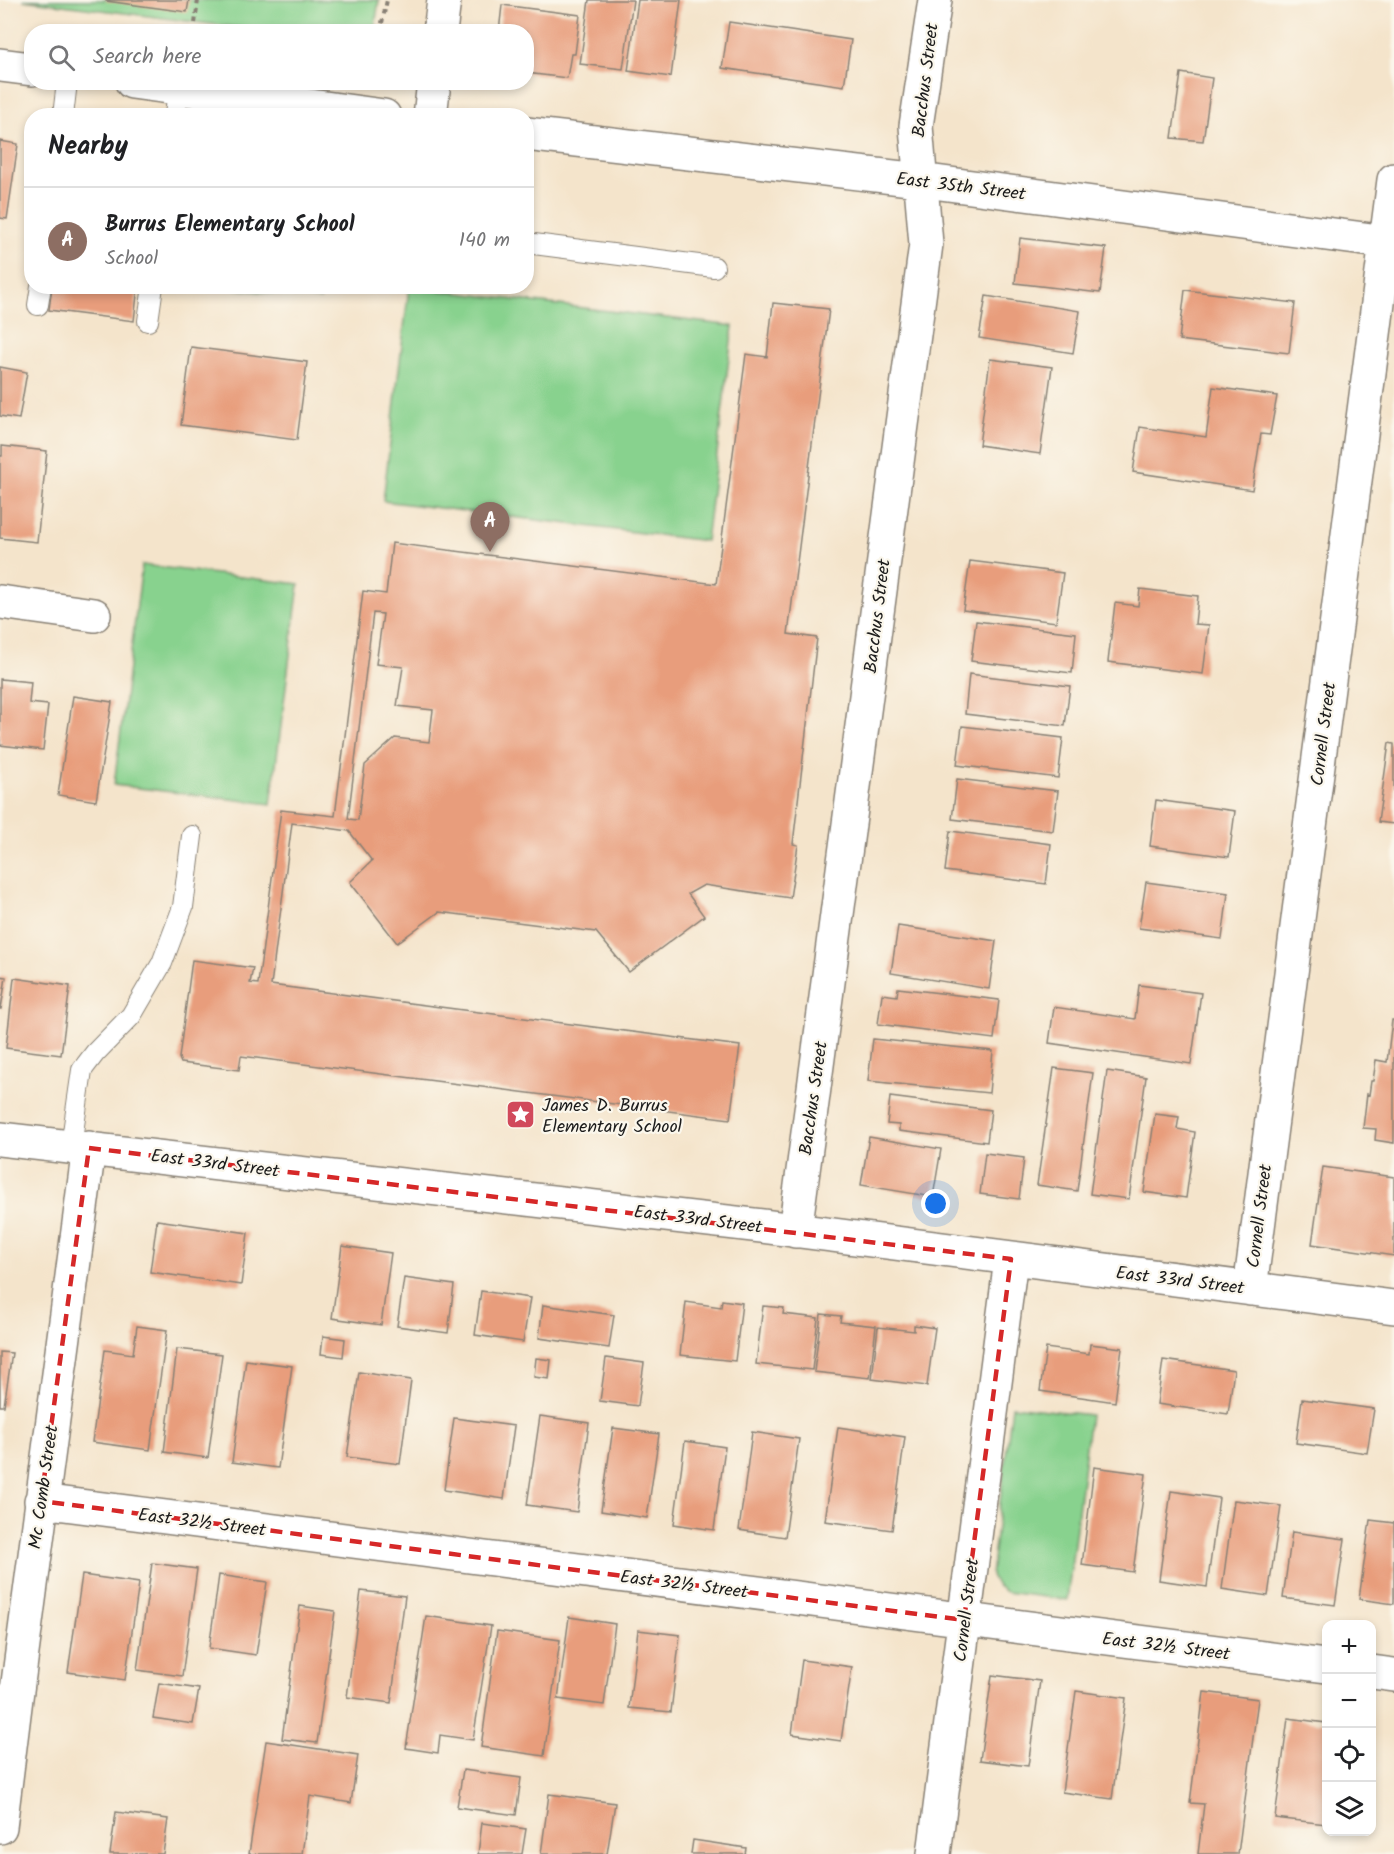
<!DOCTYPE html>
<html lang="en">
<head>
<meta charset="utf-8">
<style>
	body { margin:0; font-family:Kalam,sans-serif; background:#f2f2f2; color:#202124 }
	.controls { position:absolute; right:18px; bottom:18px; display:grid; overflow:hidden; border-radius:12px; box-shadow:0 3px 9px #0003 }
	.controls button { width:54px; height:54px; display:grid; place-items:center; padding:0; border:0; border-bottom:2px solid #e0e0e0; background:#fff; color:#202124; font:30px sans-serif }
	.you { position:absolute; left:936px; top:1204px; width:21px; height:21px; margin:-15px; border:4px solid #fff; border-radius:50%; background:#1a73e8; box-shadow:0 0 0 9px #1a73e833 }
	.badge { display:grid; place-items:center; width:39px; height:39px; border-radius:50%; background:#d1495b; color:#fff; font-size:20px; font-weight:700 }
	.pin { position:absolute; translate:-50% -50px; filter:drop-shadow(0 2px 3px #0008) }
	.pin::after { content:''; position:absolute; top:32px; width:21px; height:18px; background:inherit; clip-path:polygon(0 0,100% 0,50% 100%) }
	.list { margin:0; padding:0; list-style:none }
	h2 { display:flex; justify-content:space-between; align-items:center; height:78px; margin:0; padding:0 24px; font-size:26px }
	h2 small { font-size:20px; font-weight:400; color:#757577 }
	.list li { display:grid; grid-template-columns:39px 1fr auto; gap:18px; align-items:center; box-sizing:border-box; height:108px; padding:0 24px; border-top:2px solid #e0e0e0 }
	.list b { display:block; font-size:22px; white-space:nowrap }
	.list p { margin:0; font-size:20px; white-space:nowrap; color:#757577 }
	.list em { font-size:20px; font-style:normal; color:#757577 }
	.icon { flex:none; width:33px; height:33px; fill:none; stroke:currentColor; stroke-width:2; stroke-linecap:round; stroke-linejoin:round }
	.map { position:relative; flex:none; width:1394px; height:1854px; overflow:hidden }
	.search { position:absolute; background:#fff; box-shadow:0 3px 9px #0003; left:24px; top:24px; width:510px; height:66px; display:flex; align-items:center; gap:15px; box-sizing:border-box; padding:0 21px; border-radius:24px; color:#757577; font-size:22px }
	.panel { position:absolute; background:#fff; box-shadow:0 3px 9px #0003; left:24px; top:108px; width:510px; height:186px; border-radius:24px }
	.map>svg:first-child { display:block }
	.green { fill:#88d28e; stroke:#527755; stroke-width:1.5 }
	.building { fill:#e89d7b; fill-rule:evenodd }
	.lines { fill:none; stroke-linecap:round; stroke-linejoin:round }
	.service-casing { stroke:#888074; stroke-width:22 }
	.minor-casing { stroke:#888074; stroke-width:36 }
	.path { stroke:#888074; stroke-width:4; stroke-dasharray:4.5 4.5; stroke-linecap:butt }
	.service { stroke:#fff; stroke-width:20 }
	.minor { stroke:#fff; stroke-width:33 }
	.marked { fill:none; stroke:#d62828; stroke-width:4.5; stroke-dasharray:12 8; stroke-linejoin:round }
	.labels { text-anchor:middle; stroke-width:4.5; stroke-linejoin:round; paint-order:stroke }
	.street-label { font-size:18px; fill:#1c1c1c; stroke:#fbf7ec }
	.poi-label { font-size:18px; fill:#1c1c1c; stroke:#fbf7ec; text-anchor:start }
</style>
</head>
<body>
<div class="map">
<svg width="1394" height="1854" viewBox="0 0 1394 1854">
	<rect width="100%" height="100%" fill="#fbf7ec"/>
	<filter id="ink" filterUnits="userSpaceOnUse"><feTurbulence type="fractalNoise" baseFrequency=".0167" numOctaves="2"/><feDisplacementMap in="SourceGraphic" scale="12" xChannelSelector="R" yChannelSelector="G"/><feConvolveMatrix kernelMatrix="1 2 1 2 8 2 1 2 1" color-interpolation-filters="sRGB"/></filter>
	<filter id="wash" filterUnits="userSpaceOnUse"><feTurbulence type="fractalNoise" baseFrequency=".008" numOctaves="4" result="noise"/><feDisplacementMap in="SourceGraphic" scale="24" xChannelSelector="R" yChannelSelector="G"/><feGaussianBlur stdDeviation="1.35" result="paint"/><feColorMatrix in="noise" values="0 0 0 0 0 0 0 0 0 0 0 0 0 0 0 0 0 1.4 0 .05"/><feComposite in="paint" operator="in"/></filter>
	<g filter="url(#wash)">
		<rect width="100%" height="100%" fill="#f4e4cb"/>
		<path class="green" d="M23 0H379L374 32 265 31Z
			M223 287H322L320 300Z
			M409 287 733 326 706 541 383 501Z
			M142 565 299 584 271 804 114 785Z
			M1012 1406 1090 1415 1067 1600 1006 1592 996 1585 991 1575Z"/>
		<g id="blocks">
			<path class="building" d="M106 0H189L187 12 106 1Z
				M589 0H633L623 69 580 64Z
				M638 0H681L671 77 628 71Z
				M502 5 580 15 575 54H571L567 78 526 73V32H499Z
				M729 22 851 40 844 86 722 68Z
				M1181 73 1212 78 1203 141 1172 138Z
				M0 141 18 144 7 219 0 218Z
				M1020 238 1106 248 1100 293 1015 283Z
				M52 286H138L134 321 49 310Z
				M1185 290 1295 303 1289 353 1179 340Z
				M986 296 1080 311 1073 353 979 338Z
				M773 303 829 309 788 634 817 638 793 844 798 845 790 898 704 885 688 894 704 916 629 972 596 932 439 912 397 943 350 882 372 861 349 831 292 823 271 985 740 1046 730 1119 241 1056 239 1070 181 1063 179 1058 192 960 253 968 250 983 258 984 281 810 335 816 363 591 386 594 392 543 716 584 746 354 767 357ZM373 613 383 614 376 664 403 667 397 706 433 710 429 742 395 738 365 765 358 820 348 819Z
				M191 347 307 362 297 440 181 425Z
				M990 359 1052 367 1040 454 979 445Z
				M0 367 27 372 19 419 0 416Z
				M1213 387 1277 396 1270 435 1261 434 1252 490 1133 472 1140 427 1206 437Z
				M2 446 47 451 37 542 0 538V456H2Z
				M970 561 1063 573 1056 622 963 610Z
				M1140 589 1198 596 1195 624 1209 625 1203 674 1108 662 1115 603 1138 606Z
				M976 621 1076 633 1072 673 971 661Z
				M969 674 1070 686 1065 726 965 714Z
				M0 679 31 682 29 703 48 705 43 750 0 745Z
				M73 696 112 702 96 801 58 795Z
				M962 726 1063 738 1058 778 957 765Z
				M1389 743 1394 744V824L1378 822Z
				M957 779 1058 791 1053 831 952 819Z
				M1156 800 1235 811 1229 857 1150 846Z
				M950 831 1051 844 1046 884 945 871Z
				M1146 882 1228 893 1222 939 1139 928Z
				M898 926 996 941 989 989 891 973Z
				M0 976 6 977 1 1009H0Z
				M14 978 70 986 61 1055 6 1048Z
				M1139 985 1201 993 1191 1064 1049 1043 1054 1007 1135 1019Z
				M898 988 999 1000 994 1039 878 1024 882 994 897 996Z
				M1392 1020H1394V1143L1375 1140 1376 1129 1363 1128 1367 1094 1369 1095 1371 1081H1373L1376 1060 1387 1062Z
				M873 1039 993 1051 989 1093 868 1081Z
				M1054 1068 1093 1073 1077 1191 1037 1185Z
				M1107 1071 1146 1077 1129 1199 1090 1194Z
				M890 1097 991 1110 987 1142 899 1131V1125L887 1124Z
				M1155 1114 1179 1117 1177 1129 1195 1132 1186 1198 1144 1192Z
				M869 1137 941 1149 933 1197 861 1185Z
				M985 1153 1024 1158 1019 1199 980 1194Z
				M1323 1167 1394 1177V1256L1312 1244Z
				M157 1220 248 1233 241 1285 150 1272Z
				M342 1246 391 1253 381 1325 332 1318Z
				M404 1278 454 1285 448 1333 397 1326Z
				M481 1291 530 1298 523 1342 475 1335Z
				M722 1300 742 1303 735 1361 680 1355 686 1302 721 1307Z
				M543 1305 614 1315 609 1348 539 1338Z
				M763 1306 784 1308 783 1314 818 1318 812 1370 756 1364Z
				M821 1314 841 1316 840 1322 876 1326 870 1378 814 1372Z
				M914 1325 935 1328 927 1386 872 1379 878 1327 914 1331Z
				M137 1326 167 1330 150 1450 92 1442 105 1350 133 1354Z
				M323 1336 345 1339 343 1357 321 1354Z
				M1090 1344 1122 1348 1115 1402 1040 1391 1046 1348 1089 1354Z
				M177 1349 222 1354 208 1458 164 1452Z
				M0 1352 12 1353 4 1406H0Z
				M536 1358 551 1360 549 1379 534 1377Z
				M606 1358 644 1363 638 1406 600 1401Z
				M246 1360 292 1366 278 1468 232 1462Z
				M1163 1360 1234 1370 1228 1414 1157 1404Z
				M359 1372 411 1380 400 1464 347 1457Z
				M1302 1399 1374 1409 1367 1453 1296 1443Z
				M540 1416 589 1423 577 1512 527 1505Z
				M454 1418 514 1426 504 1499 444 1490Z
				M838 1427 905 1437 892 1530 825 1521Z
				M613 1428 659 1434 647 1518 601 1511Z
				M752 1432 799 1439 785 1537 739 1530Z
				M685 1441 725 1447 714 1530 674 1524Z
				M1094 1467 1146 1474 1133 1572 1082 1565Z
				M1171 1491 1219 1498 1207 1587 1159 1580Z
				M1234 1500 1281 1506 1268 1596 1222 1589Z
				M1370 1520 1394 1523V1604L1359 1599Z
				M1292 1532 1345 1539 1335 1605 1283 1598Z
				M152 1563 197 1569 182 1676 137 1670Z
				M82 1575 139 1583 125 1680 68 1672Z
				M219 1575 267 1582 256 1655 209 1648Z
				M361 1591 405 1596 391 1703 347 1697Z
				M300 1606 335 1611 317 1743 282 1739Z
				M426 1616 491 1626 473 1740 440 1735 438 1753 406 1748Z
				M569 1617 615 1624 604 1705 558 1699Z
				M638 1630 680 1635 671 1712 629 1708Z
				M497 1631 560 1640 544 1756 481 1747Z
				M802 1660 852 1667 841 1741 792 1734Z
				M992 1675 1040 1681 1028 1766 980 1760Z
				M159 1683 199 1689 193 1724 153 1718Z
				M1076 1691 1126 1698 1112 1799 1062 1792Z
				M1204 1692 1258 1699 1238 1854H1198L1204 1804 1190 1803Z
				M1288 1718 1326 1723V1824L1275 1818Z
				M266 1741 358 1755 351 1803 310 1796 302 1854H249Z
				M463 1770 521 1778 516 1815 457 1807Z
				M549 1794 615 1803 607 1854H541Z
				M116 1812 168 1819 163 1854H110Z
				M482 1823 526 1829 522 1854H478Z
				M693 1840 746 1848 745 1854H691Z"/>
		</g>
	</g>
	<g filter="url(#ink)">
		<use href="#blocks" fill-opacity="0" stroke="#888074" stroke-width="1.5"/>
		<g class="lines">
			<defs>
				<path id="service" d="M63 116 67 82
					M175 116 178 88
					M526 243 714 267
					M38 305 41 286
					M148 321 153 286
					M71 1146 82 1070 95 1053 131 1016 162 963 183 907 192 836"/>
				<path id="minor" d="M440 32 444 0
					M0 65 32 69
					M132 82 384 116
					M430 116 434 82
					M526 134 919 180 1394 243
					M0 602 94 615
					M0 1139 762 1226 1394 1307
					M795 1231 926 244 916 126 935 0
					M1250 1289 1394 180
					M41 1501 1326 1666
					M1372 1672 1394 1675
					M0 1827 16 1698 89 1148
					M934 1854 1011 1259"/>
			</defs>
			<use href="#service" class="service-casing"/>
			<use href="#minor" class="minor-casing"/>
			<path class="path" d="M194 32 198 0
				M380 32 387 0"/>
			<use href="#service" class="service"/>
			<use href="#minor" class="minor"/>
		</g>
	</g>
	<path class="marked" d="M89 1148 1011 1259 964 1620 41 1501Z"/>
	<defs>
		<symbol id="sight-square" viewBox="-11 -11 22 22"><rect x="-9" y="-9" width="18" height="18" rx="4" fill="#d1495b" stroke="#fbf7ec"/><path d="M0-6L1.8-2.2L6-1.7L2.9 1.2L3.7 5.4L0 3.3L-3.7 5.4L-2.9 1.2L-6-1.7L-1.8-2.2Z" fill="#fff"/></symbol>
	</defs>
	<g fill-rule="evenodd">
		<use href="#sight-square" x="504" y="1098" width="33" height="33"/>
	</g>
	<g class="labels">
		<g class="street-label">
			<text transform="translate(925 80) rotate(-83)" y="6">Bacchus Street</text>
			<text transform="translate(961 186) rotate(7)" y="6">East 35th Street</text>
			<text transform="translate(877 616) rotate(-83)" y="6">Bacchus Street</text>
			<text transform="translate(1323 734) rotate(-83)" y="6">Cornell Street</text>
			<text transform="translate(813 1098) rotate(-82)" y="6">Bacchus Street</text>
			<text transform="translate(215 1163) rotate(7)" y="6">East 33rd Street</text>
			<text transform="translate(1259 1216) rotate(-83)" y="6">Cornell Street</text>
			<text transform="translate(698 1219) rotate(7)" y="6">East 33rd Street</text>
			<text transform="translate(1180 1280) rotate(7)" y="6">East 33rd Street</text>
			<text transform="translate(43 1487) rotate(-82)" y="6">Mc Comb Street</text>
			<text transform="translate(202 1522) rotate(7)" y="6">East 32½ Street</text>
			<text transform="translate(684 1584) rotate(7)" y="6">East 32½ Street</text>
			<text transform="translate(966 1610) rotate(-83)" y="6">Cornell Street</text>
			<text transform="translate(1166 1646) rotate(7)" y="6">East 32½ Street</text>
		</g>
		<g class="poi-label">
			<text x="542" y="1111">James D. Burrus<tspan x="542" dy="21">Elementary School</tspan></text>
		</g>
	</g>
</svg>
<div class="controls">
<button>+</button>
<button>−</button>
<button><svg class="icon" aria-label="locate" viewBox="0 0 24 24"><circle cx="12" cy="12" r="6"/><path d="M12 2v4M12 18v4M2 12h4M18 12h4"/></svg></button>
<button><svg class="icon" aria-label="layers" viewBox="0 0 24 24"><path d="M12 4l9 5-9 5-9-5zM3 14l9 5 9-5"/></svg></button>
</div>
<div class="you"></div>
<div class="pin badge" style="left:490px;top:552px;background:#8d6e63">A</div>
<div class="search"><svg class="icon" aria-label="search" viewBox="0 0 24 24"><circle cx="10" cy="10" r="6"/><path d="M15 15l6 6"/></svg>Search here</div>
<section class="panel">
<h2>Nearby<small></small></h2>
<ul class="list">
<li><span class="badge" style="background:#8d6e63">A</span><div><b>Burrus Elementary School</b><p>School</p></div><em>140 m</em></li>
</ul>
</section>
</div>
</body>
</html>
